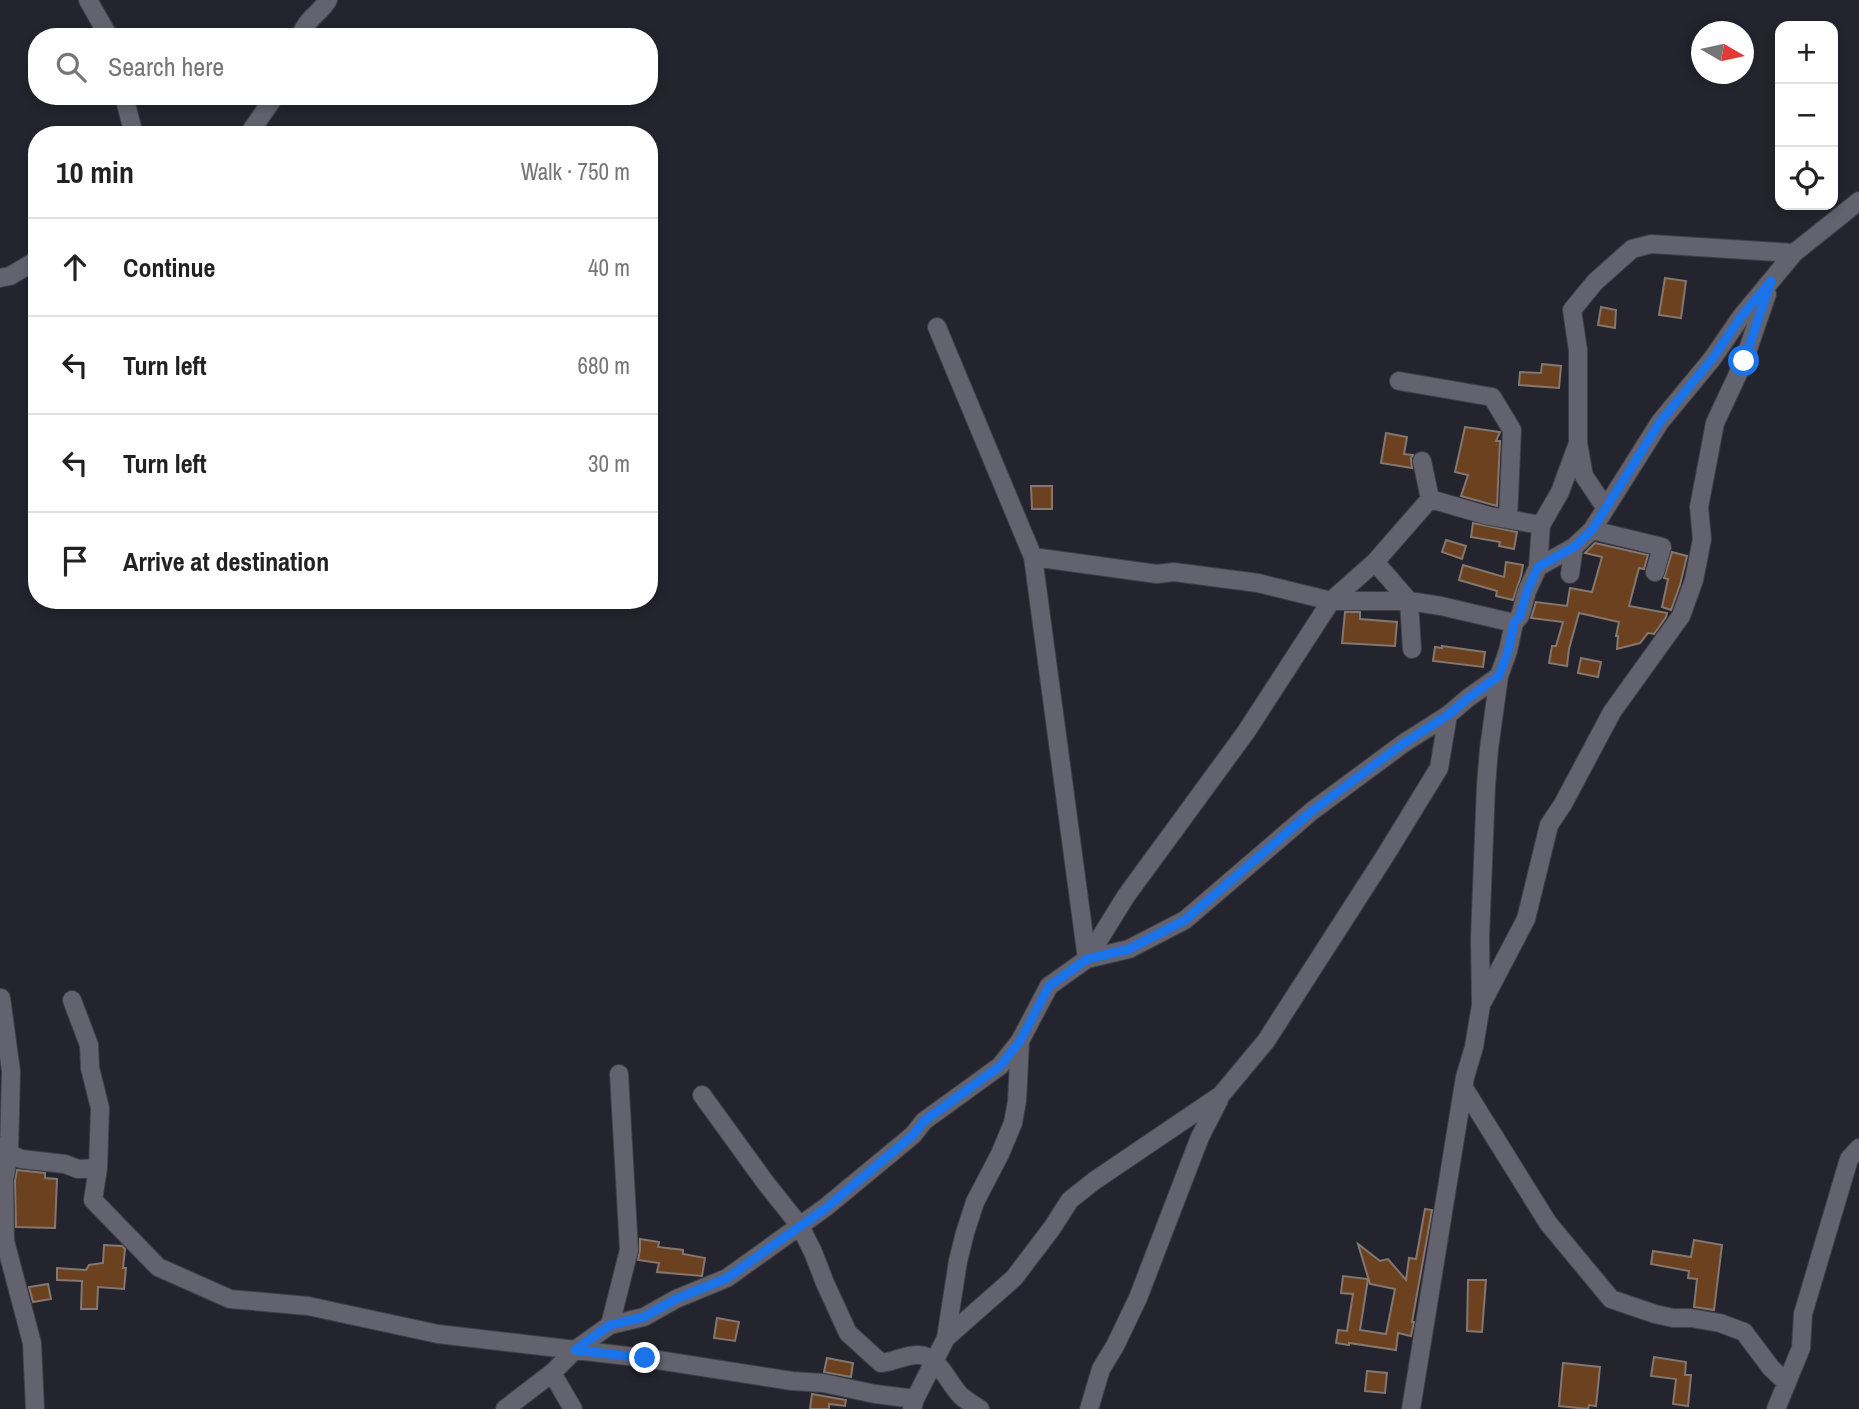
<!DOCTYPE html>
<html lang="en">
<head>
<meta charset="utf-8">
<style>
	body { margin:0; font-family:"Archivo Narrow",sans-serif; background:#f2f2f2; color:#222 }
	.controls { position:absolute; right:21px; top:21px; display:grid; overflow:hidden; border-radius:14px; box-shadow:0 4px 10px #0003 }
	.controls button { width:63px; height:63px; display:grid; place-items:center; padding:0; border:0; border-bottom:2px solid #e0e0e0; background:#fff; color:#222; font:35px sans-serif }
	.compass { position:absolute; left:1691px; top:21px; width:63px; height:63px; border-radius:50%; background:#fff; box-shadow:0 4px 10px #0003; rotate:99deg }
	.stop { position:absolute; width:21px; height:21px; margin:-16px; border:5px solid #1a73e8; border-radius:50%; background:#fff }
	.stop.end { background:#1a73e8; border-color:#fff; box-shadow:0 2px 7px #0008 }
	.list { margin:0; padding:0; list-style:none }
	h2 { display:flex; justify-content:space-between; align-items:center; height:91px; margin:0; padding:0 28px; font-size:30px }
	h2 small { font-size:23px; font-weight:400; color:#767676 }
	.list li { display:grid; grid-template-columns:46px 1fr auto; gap:21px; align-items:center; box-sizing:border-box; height:98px; padding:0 28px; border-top:2px solid #e0e0e0 }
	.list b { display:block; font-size:26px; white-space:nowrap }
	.list em { font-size:23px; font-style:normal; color:#767676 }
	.icon { flex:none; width:38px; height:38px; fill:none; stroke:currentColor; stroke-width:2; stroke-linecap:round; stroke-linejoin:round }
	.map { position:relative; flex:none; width:1859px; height:1409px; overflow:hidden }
	.search { position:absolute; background:#fff; box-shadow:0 4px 10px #0003; left:28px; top:28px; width:630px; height:77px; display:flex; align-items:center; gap:18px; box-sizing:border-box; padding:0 24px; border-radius:28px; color:#767676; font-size:26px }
	.panel { position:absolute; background:#fff; box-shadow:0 4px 10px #0003; left:28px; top:126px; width:630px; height:483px; border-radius:28px }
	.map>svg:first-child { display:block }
	.building { fill:#6b4120; stroke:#83776f; stroke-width:2 }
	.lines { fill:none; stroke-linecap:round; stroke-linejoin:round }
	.minor-casing { stroke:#3e3f47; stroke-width:20 }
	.minor { stroke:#62636f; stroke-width:18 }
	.route { stroke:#1a73e8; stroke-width:9 }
</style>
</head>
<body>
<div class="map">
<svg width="1859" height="1409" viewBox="0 0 1859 1409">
	<rect width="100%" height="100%" fill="#24242f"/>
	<path class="building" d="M1665 278 1686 281 1681 318 1659 315Z
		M1601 307 1616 310 1615 328 1598 325Z
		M1542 364 1561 366 1559 388 1519 385 1520 372 1541 373Z
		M1465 427 1500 432 1496 441H1500L1497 506 1461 496 1468 475 1455 472Z
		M1386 433 1407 437 1404 454 1413 455 1411 458 1412 468 1381 463Z
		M1031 486H1052V509H1032Z
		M1473 523 1517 532 1514 549 1499 546 1500 542 1471 537Z
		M1446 540 1466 546 1462 559 1442 552Z
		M1595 543 1648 555 1644 569 1639 568 1629 606 1667 613 1666 617 1654 634 1648 633 1640 643 1617 649 1618 636H1616L1619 622 1579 613 1569 649 1567 666 1549 663 1552 646H1556L1563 622 1531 618 1536 602 1567 606 1570 588 1592 592 1602 557 1585 553Z
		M1672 552 1687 556 1680 585 1671 610 1662 607 1668 579 1664 578Z
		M1506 562 1523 565 1521 576 1513 600 1496 596 1497 591 1459 580 1463 565 1504 577Z
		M1345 612H1360V619L1397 622 1395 646 1342 643Z
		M1442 646 1485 652 1483 667 1433 661 1435 647 1442 648Z
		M1581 658 1601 662 1598 677 1578 673Z
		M17 1170 45 1173V1178L57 1179 55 1228 16 1227 15 1181Z
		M1425 1209 1432 1210 1412 1322H1414L1411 1336 1398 1333 1396 1350 1349 1343V1345L1336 1343 1338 1330 1347 1331 1353 1294 1341 1293 1343 1276 1368 1279 1360 1330 1386 1334 1395 1289 1370 1284 1358 1244 1380 1261 1388 1259 1406 1280 1409 1258 1416 1259Z
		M640 1239 659 1242 658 1247 683 1250V1254L705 1258 702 1276 657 1272 659 1263 638 1260 640 1250Z
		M1694 1240 1722 1245 1714 1310 1694 1307 1697 1279 1688 1278 1689 1271 1651 1264 1653 1251 1691 1257Z
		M104 1245 122 1246 125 1249 123 1268H126L124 1289 98 1287 97 1309H81L82 1281 57 1280V1268L86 1270 89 1265 103 1263Z
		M1468 1280H1486L1482 1332 1467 1331Z
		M48 1284 51 1299 33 1302 29 1287Z
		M717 1318 739 1322 735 1341 714 1338Z
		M1654 1357 1686 1362 1685 1375H1691L1688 1406 1673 1404 1676 1379 1651 1376Z
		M827 1358 853 1363 851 1377 824 1372Z
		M1563 1363 1600 1367 1596 1406 1589 1405 1588 1409 1559 1406Z
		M1367 1371 1387 1373 1385 1393 1365 1391Z
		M812 1394 846 1400 845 1406 829 1404V1409H810Z"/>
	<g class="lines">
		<defs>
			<path id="minor" d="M88 0 109 37
				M300 37C308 16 318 16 328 0
				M124 96 134 135
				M248 135 275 96
				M0 278 10 276 37 260
				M937 327 1033 557 1087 959
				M1399 381 1492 397 1512 430 1508 519
				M1578 443 1584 476 1605 507
				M1422 461 1430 499 1489 516 1541 525
				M1592 530 1662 547 1655 572
				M1033 557 1157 574 1174 572 1258 583 1331 601H1409L1441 606 1514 623
				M1538 567 1541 525 1560 492 1578 443V350L1572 310 1595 282 1632 249 1651 244 1794 253
				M1570 574 1574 547
				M1412 649 1409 601 1375 562 1430 499
				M1087 959 1126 896 1246 732 1331 601 1375 562
				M1 998 11 1071 9 1153 4 1180 5 1241 32 1343 35 1409
				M72 1000 89 1045 90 1068 100 1108 98 1168 93 1200 158 1267 230 1299 308 1306 438 1334 645 1358 792 1381 823 1383 875 1394 915 1399
				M1483 1001 1526 919 1549 825 1563 804 1612 712 1681 616 1694 580 1702 539 1699 507 1715 423 1744 361 1767 294
				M1464 1088 1548 1223 1611 1299 1655 1314 1673 1318H1691L1720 1323 1744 1332 1771 1368 1787 1383
				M702 1095 765 1182 800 1226 813 1252 825 1283 848 1333 881 1363C895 1362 906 1354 919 1355 939 1356 948 1383 961 1396 967 1401 973 1405 980 1409
				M2 1146 9 1153 21 1159 65 1164 78 1169 98 1168
				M610 1325 629 1250 619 1074
				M946 1338 1014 1278 1052 1228 1070 1200 1094 1181 1221 1095 1266 1041 1385 856 1439 768 1448 715
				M552 1373 573 1409
				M505 1409 552 1373 575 1350 610 1325 644 1317 676 1299 727 1278 826 1207 913 1135 924 1121 1000 1066 1020 1041 1049 986 1087 959 1129 949 1185 920 1312 811 1404 743 1448 715 1468 698 1499 676
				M912 1409 915 1399 946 1338 958 1261 965 1233 975 1202 1000 1154 1013 1123 1017 1101 1020 1041
				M1089 1409 1101 1369 1115 1346 1138 1298 1200 1137 1219 1100
				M1411 1409 1465 1077 1474 1047 1481 1005 1480 938 1486 786 1489 749 1499 676 1508 651 1514 623 1520 616 1527 591 1538 567 1574 547 1592 530 1660 422 1712 359 1741 317 1794 253 1859 201
				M1776 1409 1801 1348 1803 1314 1849 1159 1859 1148"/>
		</defs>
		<use href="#minor" class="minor-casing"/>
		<use href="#minor" class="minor"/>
	</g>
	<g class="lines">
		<path class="route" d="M645 1358 575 1350 610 1325 644 1317 676 1299 727 1278 826 1208 913 1135 924 1121 1000 1066 1020 1041 1049 986 1087 959 1129 949 1185 920 1312 811 1404 743 1448 715 1468 698 1499 676 1508 651 1514 623 1520 616 1527 591 1538 567 1574 547 1592 530 1660 422 1712 359 1741 317 1771 281 1744 361"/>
	</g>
</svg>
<div class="controls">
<button>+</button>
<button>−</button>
<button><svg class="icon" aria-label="locate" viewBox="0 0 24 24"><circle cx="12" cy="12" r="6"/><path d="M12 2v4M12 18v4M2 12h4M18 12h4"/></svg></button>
</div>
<svg class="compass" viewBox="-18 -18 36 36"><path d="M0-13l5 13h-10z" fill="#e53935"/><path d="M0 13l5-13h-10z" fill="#767676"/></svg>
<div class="stop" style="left:1744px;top:361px"></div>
<div class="stop end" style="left:645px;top:1358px"></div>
<div class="search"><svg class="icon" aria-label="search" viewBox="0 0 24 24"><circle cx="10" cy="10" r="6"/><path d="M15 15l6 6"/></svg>Search here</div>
<section class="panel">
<h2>10 min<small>Walk · 750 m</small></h2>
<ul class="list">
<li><svg class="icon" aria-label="ahead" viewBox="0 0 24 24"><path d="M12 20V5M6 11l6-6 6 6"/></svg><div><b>Continue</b></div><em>40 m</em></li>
<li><svg class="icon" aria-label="left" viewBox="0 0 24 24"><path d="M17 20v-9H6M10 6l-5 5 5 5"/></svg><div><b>Turn left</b></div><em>680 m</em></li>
<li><svg class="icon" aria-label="left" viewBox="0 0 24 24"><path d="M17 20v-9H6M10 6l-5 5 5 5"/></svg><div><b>Turn left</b></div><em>30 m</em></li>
<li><svg class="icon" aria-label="arrive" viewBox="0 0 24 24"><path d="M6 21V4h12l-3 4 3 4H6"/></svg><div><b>Arrive at destination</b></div></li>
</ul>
</section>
</div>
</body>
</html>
